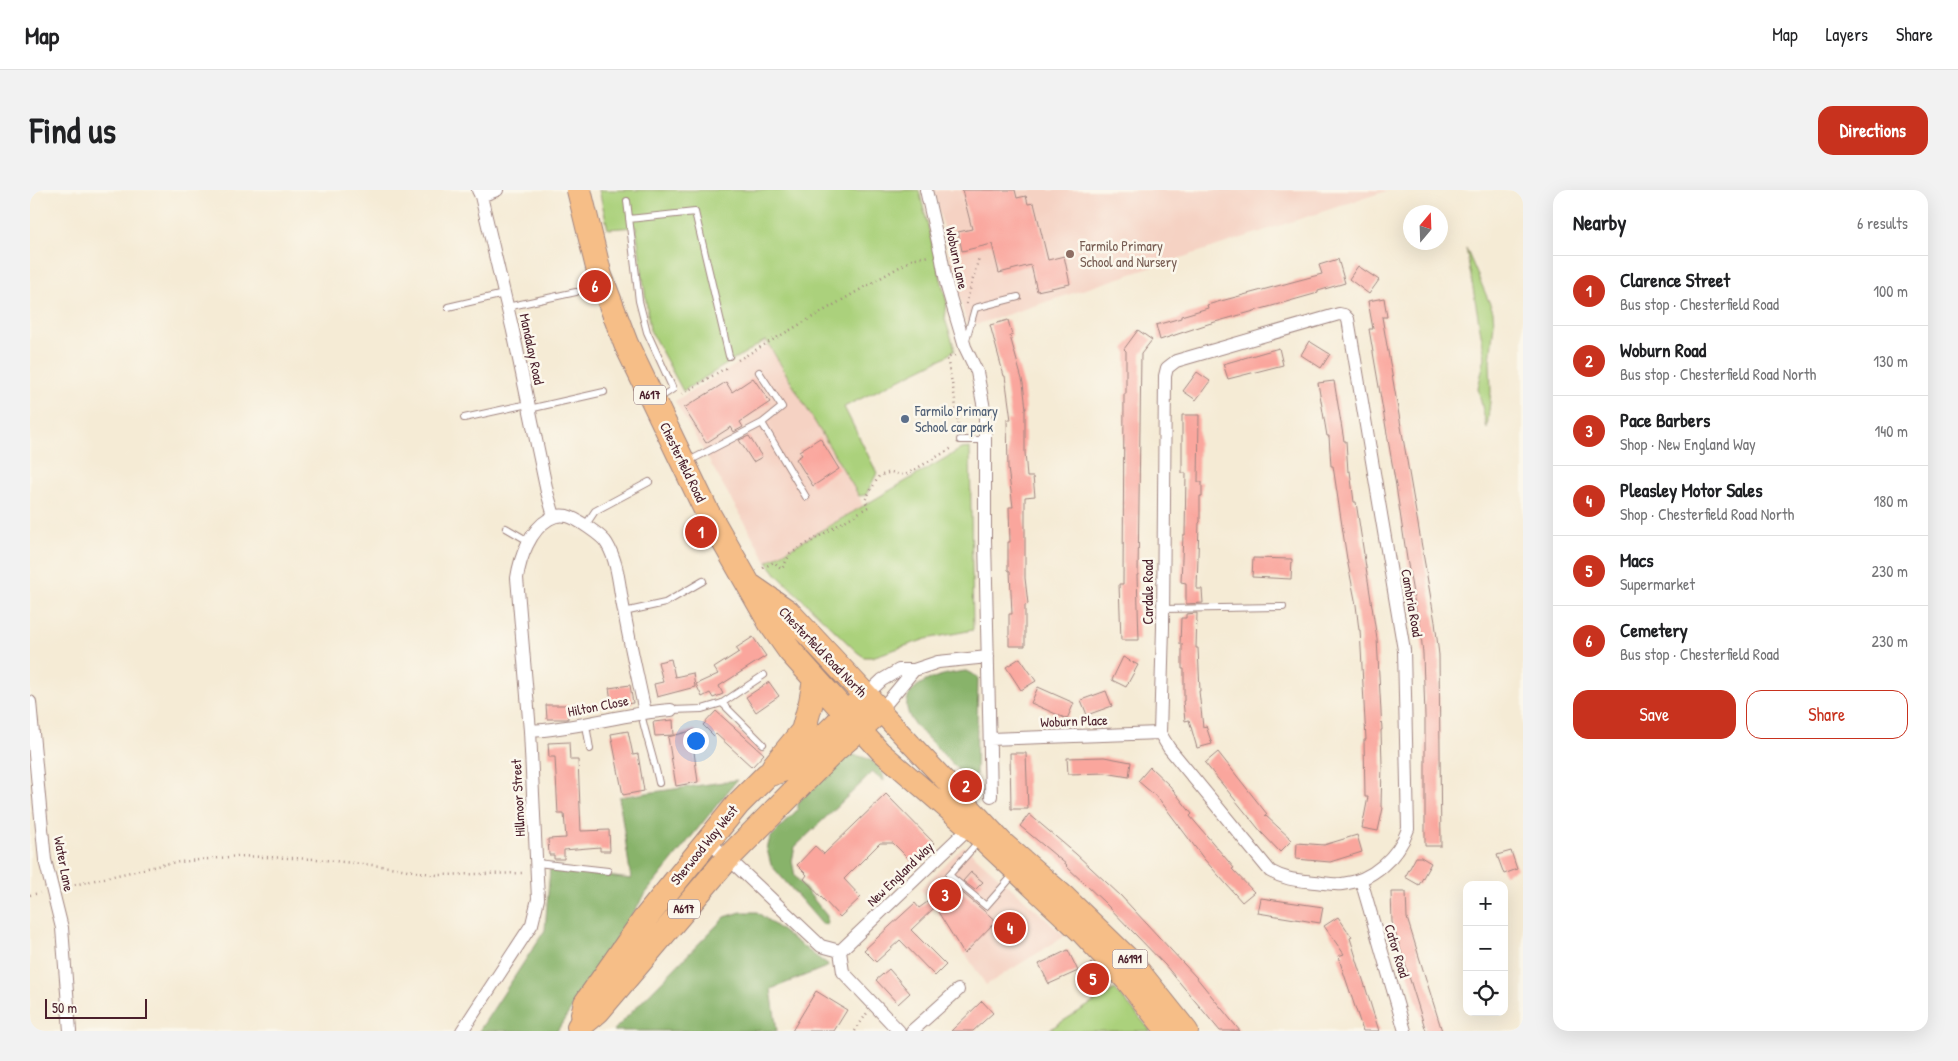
<!DOCTYPE html>
<html lang="en">
<head>
<meta charset="utf-8">
<style>
	body { margin:0; font-family:"Patrick Hand",sans-serif; background:#f2f2f2; color:#202124 }
	.controls { position:absolute; right:15px; bottom:15px; display:grid; overflow:hidden; border-radius:10px; box-shadow:0 5px 20px #0002 }
	.controls button { width:45px; height:45px; display:grid; place-items:center; padding:0; border:0; border-bottom:1px solid #e0e0e0; background:#fff; color:#202124; font:25px sans-serif }
	.compass { position:absolute; left:1373px; top:15px; width:45px; height:45px; border-radius:50%; background:#fff; box-shadow:0 5px 20px #0002; rotate:19deg }
	.scale { position:absolute; left:15px; bottom:12px; width:102px; box-sizing:border-box; padding-left:5px; border:2px solid #4a1f2b; border-top:0; font-size:14px; line-height:18px; white-space:nowrap; color:#4a1f2b; -webkit-text-stroke:4px #fbf7ec; paint-order:stroke }
	.you { position:absolute; left:665px; top:550px; width:18px; height:18px; margin:-12px; border:4px solid #fff; border-radius:50%; background:#1a73e8; box-shadow:0 0 0 8px #1a73e833 }
	.badge { display:grid; place-items:center; width:32px; height:32px; border-radius:50%; background:#c8321e; color:#fff; font-size:16px; font-weight:700 }
	.pin { position:absolute; translate:-50% -50%; border:2px solid #fff; box-shadow:0 1px 5px #0006 }
	.list { margin:0; padding:0; list-style:none }
	h2 { display:flex; justify-content:space-between; align-items:center; height:65px; margin:0; padding:0 20px; font-size:21px }
	h2 small { font-size:16px; font-weight:400; color:#757577 }
	.list li { display:grid; grid-template-columns:32px 1fr auto; gap:15px; align-items:center; box-sizing:border-box; height:70px; padding:0 20px; border-top:1px solid #e0e0e0 }
	.list b { display:block; font-size:19px; white-space:nowrap }
	.list p { margin:0; font-size:16px; white-space:nowrap; color:#757577 }
	.list em { font-size:16px; font-style:normal; color:#757577 }
	.actions { display:flex; gap:10px; padding:15px 20px }
	.actions a { flex:1; padding:11px 0; border:1px solid #c8321e; border-radius:15px; text-align:center; font-size:18px; color:#c8321e }
	.actions .main { background:#c8321e; color:#fff }
	.icon { flex:none; width:28px; height:28px; fill:none; stroke:currentColor; stroke-width:2; stroke-linecap:round; stroke-linejoin:round }
	.map { position:relative; flex:none; width:1493px; height:841px; overflow:hidden; border-radius:15px }
	header { display:flex; align-items:center; gap:30px; box-sizing:border-box; height:70px; padding:0 25px; background:#fff; border-bottom:1px solid #e0e0e0 }
	header strong { font-size:24px }
	nav { display:flex; gap:28px; margin-inline-start:auto; font-size:18px }
	.intro { display:flex; align-items:center; justify-content:space-between; box-sizing:border-box; height:120px; padding:0 30px }
	h1 { margin:0; font-size:35px }
	.button { padding:12px 22px; border-radius:15px; background:#c8321e; color:#fff; font-size:18px; font-weight:700 }
	main { display:flex; gap:30px; padding:0 30px }
	aside { flex:1; background:#fff; border-radius:15px; box-shadow:0 5px 20px #0002 }
	.map>svg:first-child { display:block }
	.built { fill:#f5d2c3 }
	.green { fill:#abd17b; stroke:#7a7853 }
	.forest { fill:#88b36b; stroke:#69694b }
	.building { fill:#faa69d }
	.lines { fill:none; stroke-linecap:round; stroke-linejoin:round }
	.lane-casing { stroke:#a08580; stroke-width:8 }
	.street-casing { stroke:#a08580; stroke-width:14 }
	.primary-casing { stroke:#a08580; stroke-width:22 }
	.highway-casing { stroke:#a08580; stroke-width:26 }
	.path { stroke:#a08580; stroke-width:2.5; stroke-dasharray:1 4; stroke-linecap:butt }
	.lane { stroke:#fff; stroke-width:6 }
	.street { stroke:#fff; stroke-width:12 }
	.primary { stroke:#f6be87; stroke-width:20 }
	.highway { stroke:#f6be87; stroke-width:24 }
	.education-dot { fill:#8d6e63; stroke:#fbf7ec; stroke-width:2 }
	.service-dot { fill:#5c6f8a; stroke:#fbf7ec; stroke-width:2 }
	.labels { text-anchor:middle; stroke-width:5; stroke-linejoin:round; paint-order:stroke }
	.shield { fill:#fbf7ec; stroke:#7f6065; stroke-width:1 }
	.shield-label { font-size:12px; font-weight:bold; fill:#4a1f2b }
	.education-label { font-size:14px; fill:#785e54; stroke:#fbf7ec; text-anchor:start }
	.street-label { font-size:14px; fill:#4a1f2b; stroke:#fbf7ec }
	.service-label { font-size:14px; fill:#4e5e75; stroke:#fbf7ec; text-anchor:start }
</style>
</head>
<body>
<header>
<strong>Map</strong>
<nav><a>Map</a><a>Layers</a><a>Share</a></nav>
</header>
<div class="intro"><h1>Find us</h1><a class="button">Directions</a></div>
<main>
<div class="map">
<svg width="1493" height="841" viewBox="0 0 1493 841">
	<rect width="100%" height="100%" fill="#fbf7ec"/>
	<filter id="ink" filterUnits="userSpaceOnUse"><feTurbulence type="fractalNoise" baseFrequency=".02" numOctaves="2"/><feDisplacementMap in="SourceGraphic" scale="10" xChannelSelector="R" yChannelSelector="G"/><feConvolveMatrix kernelMatrix="1 2 1 2 8 2 1 2 1" color-interpolation-filters="sRGB"/></filter>
	<filter id="wash" filterUnits="userSpaceOnUse"><feTurbulence type="fractalNoise" baseFrequency=".0096" numOctaves="4" result="noise"/><feDisplacementMap in="SourceGraphic" scale="20" xChannelSelector="R" yChannelSelector="G"/><feGaussianBlur stdDeviation="1.12" result="paint"/><feColorMatrix in="noise" values="0 0 0 0 0 0 0 0 0 0 0 0 0 0 0 0 0 1.4 0 .05"/><feComposite in="paint" operator="in"/></filter>
	<g filter="url(#wash)">
		<rect width="100%" height="100%" fill="#f5ebd5"/>
		<path class="built" d="M904 0H1359L948 134 936 132Z
			M739 155 829 306 833 316 737 372 645 211Z
			M934 656 1035 746 956 795 900 710 890 699Z"/>
		<path class="green" d="M569 0H889L917 113 915 129 925 159 917 166 814 217 847 283 836 305 829 306 736 150 653 201 620 140 606 37 578 39Z
			M1436 58 1463 121 1464 133 1460 171 1461 202 1457 239 1448 198 1455 167Z
			M940 258 943 440 896 449 842 467H834L827 462 747 385 737 372 931 259Z
			M1085 799 1121 841H1017Z"/>
		<path class="forest" d="M936 481 948 487 946 585 941 588H936L884 534C858 496 908 484 936 481Z
			M820 565C835 565 854 574 854 591L843 582 765 657 762 671 765 686 797 726V735L792 734 741 675 737 659 740 648 768 619V612L813 567Z
			M707 590 616 703 527 841H449L515 740 520 679 601 689 589 607Z
			M711 722H727L799 776 741 799 747 841H583L695 727Z"/>
		<g id="blocks">
			<path class="building" d="M932 0H985L987 8 996 6 998 14 1004 13 1018 70 1034 66 1040 94 1007 101 1001 75 969 83 962 54 932 61 928 42 942 39Z
				M1308 69 1315 93 1288 101V103L1178 134 1130 150 1126 135 1151 128V126L1178 118 1177 115 1191 111 1292 84 1289 75Z
				M1328 76 1349 90 1339 104 1319 89Z
				M1354 108 1357 127H1352L1405 432 1409 465 1411 656H1395V527L1393 464 1389 425 1387 426 1377 369 1366 296 1339 139H1343L1338 111Z
				M978 130 982 145 980 146 993 193 996 219H995V262L997 287H1003L1005 306 995 307V388L998 414 995 415V456H979V424H982L980 381 978 380V352H980L979 317H983L978 278 977 230H981L975 186H974L960 135Z
				M1108 140 1122 150 1111 164 1108 385H1107L1109 450H1091L1089 394H1093L1094 204H1096V161L1094 159Z
				M1279 151 1300 164 1291 178 1271 165Z
				M1249 158 1253 175 1198 189 1193 174Z
				M1167 182 1180 191 1166 210 1153 201Z
				M723 188 740 212 710 232 713 237 704 242 701 237 676 253 654 218 696 192 702 202Z
				M1304 191 1314 251H1316L1318 282 1320 281 1324 312H1326L1347 449 1352 540H1351L1352 575 1351 617 1353 618 1348 641 1332 638 1338 607H1335L1334 550H1336L1330 440H1329L1326 415 1317 369 1303 276H1301L1299 246H1297L1288 193Z
				M1152 225H1169L1168 292H1172V306H1170V332L1169 333 1167 399H1172L1173 413 1156 414V393L1151 392 1153 345H1155L1156 283H1152Z
				M719 246 732 267 723 272 709 250Z
				M790 248 809 279 783 296 766 269 772 265 769 261Z
				M1223 368 1262 369 1261 389 1222 387Z
				M1167 423 1166 458H1168L1170 501H1169L1173 537 1176 536 1182 554 1167 558 1159 530 1155 531 1153 511H1154V479H1152V454H1150L1151 428H1156V424Z
				M723 447 736 466 689 496 693 504 683 508 680 503 672 507 666 494 688 484 684 478 709 462 706 458Z
				M1093 467 1108 475 1096 497 1082 490Z
				M990 468 1006 491 991 500 976 477Z
				M641 469 645 487 663 483 665 497 627 507 624 494 633 492 628 472Z
				M739 492 749 506 726 522 716 507Z
				M600 495 603 513 582 516 579 498Z
				M1008 497 1044 513 1037 529 1001 513Z
				M1076 501 1082 516 1057 525 1051 510Z
				M516 515H537L538 529H517Z
				M686 521 734 564 722 577 686 544 684 546 673 535Z
				M643 530 644 545 625 546 623 532Z
				M665 540 669 552 663 554 668 592 646 596 638 547Z
				M598 541 603 565 608 564 614 601 593 605 581 544Z
				M539 552 540 570H548L551 641 579 640 580 661H570V657L534 660V669H524V665H519L518 649 536 648 534 624H528L525 567H519L518 553Z
				M1188 562 1237 624 1235 625 1262 650 1250 662 1232 643 1175 573Z
				M980 563H996L998 619H981Z
				M1074 567 1101 572 1099 587 1075 583 1038 584 1037 568Z
				M1120 577 1140 596 1162 624 1160 626 1204 678 1202 679 1224 702 1212 712 1174 669 1129 609 1108 591Z
				M856 604 904 653 883 673 863 653H850L814 689 831 707 810 727 774 689 777 685 767 675 785 656 794 664Z
				M999 624 1046 664 1091 706 1166 787 1210 841H1190L1135 775 1075 713 1036 676 1037 675 990 636Z
				M1327 645 1332 662 1300 672 1266 669 1267 653 1294 655Z
				M1481 661 1487 679 1474 684 1467 665Z
				M1386 667H1391L1401 673 1389 695 1375 687Z
				M941 682 953 692 945 700 933 691Z
				M922 694 966 731 934 764 905 717 881 740 916 775 905 786 870 750 846 772 834 760 885 713 889 718Z
				M1361 702H1376L1377 728 1412 841H1396L1362 732Z
				M1231 708 1293 717 1290 733 1228 723Z
				M1308 727 1322 747 1320 748 1349 841H1333L1308 766 1314 764 1294 736Z
				M1038 760 1048 781 1019 794 1009 774Z
				M1061 773 1079 792 1065 805 1047 786Z
				M859 779 880 803 868 814 846 790Z
				M786 801 817 820 804 841H762Z
				M952 811 963 823 943 841H921Z"/>
		</g>
	</g>
	<g filter="url(#ink)">
		<use href="#blocks" fill-opacity="0" stroke="#a08580" stroke-width="1"/>
		<g class="lines">
			<defs>
				<path id="lane" d="M597 11 609 111 617 142 643 199 628 209
					M599 29 665 22 699 166
					M418 117 474 104
					M477 117 546 102
					M936 150 945 118 988 107
					M499 219 574 202
					M434 228 498 214
					M732 233 776 307
					M930 250H954
					M657 272 732 233 752 217 729 182
					M555 336 565 321 619 292
					M476 338 500 352
					M1133 419 1253 417
					M594 422 635 413 673 391
					M692 513 733 554
					M641 520 672 519 692 513 734 485
					M611 523C616 547 624 569 629 593
					M556 535 560 559
					M949 651 919 685 956 716 985 683
					M507 673 578 681"/>
				<path id="street" d="M448 0 451 6 483 141 517 302 524 326
					M896 0 911 65 917 97 935 157 947 182 955 224V350L961 606
					M451 6 467 0
					M1309 124 1314 125 1318 129 1374 460 1378 639C1369 666 1342 691 1312 694 1304 695 1294 693 1285 692 1267 690 1256 690 1240 681L1139 558 1130 543 1133 437 1135 186 1137 178 1146 171Z
					M835 506 852 490 869 480H884L908 472 958 467
					M0 512 15 670 32 738 40 841
					M850 521 884 480
					M500 541C548 539 593 523 641 520
					M960 549 1130 543
					M677 651 698 668 791 756 810 761
					M1331 690 1375 841
					M432 841 502 734 508 709 500 541 487 388C490 368 500 340 519 329 524 326 531 325 537 326 546 328 573 346 577 354 589 374 589 399 594 421 600 455 608 488 615 522
					M869 841 813 782 810 761 944 633
					M882 841 928 800"/>
				<path id="primary" d="M850 521 973 652 1034 705 1103 772 1158 841
					M830 539 850 561 939 638 1051 743 1096 791 1136 841"/>
				<path id="highway" d="M549 0 570 86 596 154 676 320 741 434 760 461 830 539
					M744 576 773 541 781 512 785 490
					M553 824 556 813 614 730 708 614 737 585 755 579 779 561 827 514
					M549 837 568 821 698 668 805 560 850 521 758 422 722 397"/>
			</defs>
			<use href="#lane" class="lane-casing"/>
			<use href="#street" class="street-casing"/>
			<use href="#primary" class="primary-casing"/>
			<use href="#highway" class="highway-casing"/>
			<path class="path" d="M936 114 949 67
				M925 165 917 168 924 203 929 240
				M708 170 885 68 900 66
				M652 204 699 176
				M733 378 744 372 751 379 753 377 760 364 838 317 835 310 849 286 861 282 875 285 924 257
				M35 697 140 673 208 666 286 669 360 677 407 685 495 683
				M0 705 10 703
				M825 841 837 823"/>
			<use href="#lane" class="lane"/>
			<use href="#street" class="street"/>
			<use href="#primary" class="primary"/>
			<use href="#highway" class="highway"/>
		</g>
	</g>
	<circle class="education-dot" cx="1040" cy="64" r="5"/>
	<circle class="service-dot" cx="875" cy="229" r="5"/>
	<g class="labels">
		<g class="shield">
			<rect x="604" y="195.5" width="32" height="19" rx="4"/>
			<rect x="638" y="709.5" width="32" height="19" rx="4"/>
			<rect x="1082.5" y="759.5" width="35" height="19" rx="4"/>
		</g>
		<g class="shield-label">
			<text x="620" y="209">A617</text>
			<text x="654" y="723">A617</text>
			<text x="1100" y="773">A6191</text>
		</g>
		<g class="education-label">
			<text x="1050" y="61">Farmilo Primary<tspan x="1050" dy="16">School and Nursery</tspan></text>
		</g>
		<g class="street-label">
			<text transform="translate(927 68) rotate(78)" y="5">Woburn Lane</text>
			<text transform="translate(502 159) rotate(78)" y="5">Mandalay Road</text>
			<text transform="translate(653 272) rotate(64)" y="5">Chesterfield Road</text>
			<text transform="translate(1118 402) rotate(-90)" y="5">Cardale Road</text>
			<text transform="translate(1382 413) rotate(80)" y="5">Cambria Road</text>
			<text transform="translate(793 462) rotate(46)" y="5">Chesterfield Road North</text>
			<text transform="translate(568 516) rotate(-11)" y="5">Hilton Close</text>
			<text transform="translate(1044 531) rotate(-2)" y="5">Woburn Place</text>
			<text transform="translate(488 608) rotate(-93)" y="5">Hillmoor Street</text>
			<text transform="translate(674 655) rotate(-51)" y="5">Sherwood Way West</text>
			<text transform="translate(34 674) rotate(79)" y="5">Water Lane</text>
			<text transform="translate(870 684) rotate(-44)" y="5">New England Way</text>
			<text transform="translate(1367 761) rotate(73)" y="5">Cator Road</text>
		</g>
		<g class="service-label">
			<text x="885" y="226">Farmilo Primary<tspan x="885" dy="16">School car park</tspan></text>
		</g>
	</g>
</svg>
<div class="controls">
<button>+</button>
<button>−</button>
<button><svg class="icon" aria-label="locate" viewBox="0 0 24 24"><circle cx="12" cy="12" r="6"/><path d="M12 2v4M12 18v4M2 12h4M18 12h4"/></svg></button>
</div>
<svg class="compass" viewBox="-18 -18 36 36"><path d="M0-13l5 13h-10z" fill="#e53935"/><path d="M0 13l5-13h-10z" fill="#757577"/></svg>
<div class="scale">50 m</div>
<div class="you"></div>
<div class="pin badge" style="left:671px;top:342px">1</div>
<div class="pin badge" style="left:936px;top:596px">2</div>
<div class="pin badge" style="left:915px;top:705px">3</div>
<div class="pin badge" style="left:980px;top:738px">4</div>
<div class="pin badge" style="left:1063px;top:789px">5</div>
<div class="pin badge" style="left:565px;top:96px">6</div>
</div>
<aside>
<h2>Nearby<small>6 results</small></h2>
<ul class="list">
<li><span class="badge">1</span><div><b>Clarence Street</b><p>Bus stop · Chesterfield Road</p></div><em>100 m</em></li>
<li><span class="badge">2</span><div><b>Woburn Road</b><p>Bus stop · Chesterfield Road North</p></div><em>130 m</em></li>
<li><span class="badge">3</span><div><b>Pace Barbers</b><p>Shop · New England Way</p></div><em>140 m</em></li>
<li><span class="badge">4</span><div><b>Pleasley Motor Sales</b><p>Shop · Chesterfield Road North</p></div><em>180 m</em></li>
<li><span class="badge">5</span><div><b>Macs</b><p>Supermarket</p></div><em>230 m</em></li>
<li><span class="badge">6</span><div><b>Cemetery</b><p>Bus stop · Chesterfield Road</p></div><em>230 m</em></li>
</ul>
<div class="actions"><a class="main">Save</a><a>Share</a></div>
</aside>
</main>
</body>
</html>
